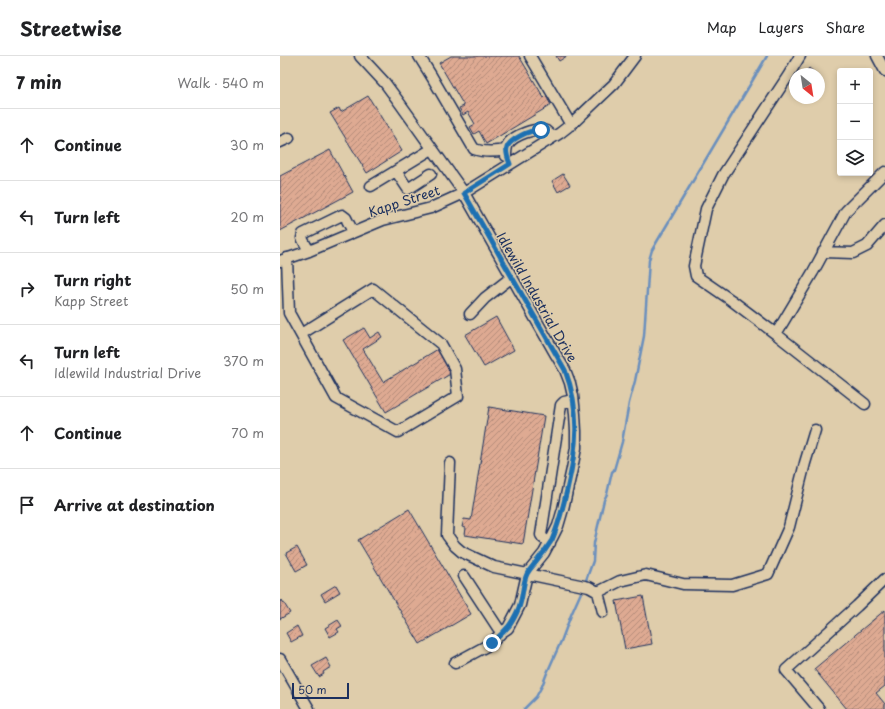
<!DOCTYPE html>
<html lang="en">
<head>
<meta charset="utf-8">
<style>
	body { margin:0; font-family:"Playpen Sans",sans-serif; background:#f6f6f6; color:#202124 }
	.controls { position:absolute; right:12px; top:12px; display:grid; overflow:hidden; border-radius:4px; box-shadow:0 2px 6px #0003 }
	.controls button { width:36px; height:36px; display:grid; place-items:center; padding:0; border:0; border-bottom:1px solid #e0e0e0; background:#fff; color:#202124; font:20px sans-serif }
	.compass { position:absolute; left:509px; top:12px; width:36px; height:36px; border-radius:50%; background:#fff; box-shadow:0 2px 6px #0003; rotate:150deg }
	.scale { position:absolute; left:12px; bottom:10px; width:57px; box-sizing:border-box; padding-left:4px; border:2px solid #1b2f5e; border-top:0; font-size:11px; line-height:14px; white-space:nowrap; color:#1b2f5e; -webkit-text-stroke:3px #dfcdab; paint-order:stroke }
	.stop { position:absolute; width:12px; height:12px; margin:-9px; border:3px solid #1f6fb2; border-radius:50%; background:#fff }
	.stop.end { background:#1f6fb2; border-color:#fff; box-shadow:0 1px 4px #0008 }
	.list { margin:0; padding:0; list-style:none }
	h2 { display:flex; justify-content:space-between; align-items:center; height:52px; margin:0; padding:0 16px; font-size:17px }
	h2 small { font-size:13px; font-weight:400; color:#757577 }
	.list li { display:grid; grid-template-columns:26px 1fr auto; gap:12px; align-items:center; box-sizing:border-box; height:72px; padding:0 16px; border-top:1px solid #e0e0e0 }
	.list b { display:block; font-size:15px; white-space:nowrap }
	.list p { margin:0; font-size:13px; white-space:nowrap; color:#757577 }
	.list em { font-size:13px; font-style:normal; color:#757577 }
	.icon { flex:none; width:22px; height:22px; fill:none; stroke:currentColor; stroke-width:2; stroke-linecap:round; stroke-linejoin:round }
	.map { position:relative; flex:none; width:605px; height:653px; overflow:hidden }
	header { display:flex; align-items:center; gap:24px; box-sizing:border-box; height:56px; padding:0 20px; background:#fff; border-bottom:1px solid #e0e0e0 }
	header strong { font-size:19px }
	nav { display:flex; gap:22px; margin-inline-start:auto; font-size:14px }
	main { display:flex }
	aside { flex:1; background:#fff }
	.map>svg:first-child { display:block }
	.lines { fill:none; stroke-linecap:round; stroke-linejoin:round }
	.stream { stroke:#6b8fbd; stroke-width:2.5 }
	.building { fill:url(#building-hatch); stroke:#1b2f5e }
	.minor-casing { stroke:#1b2f5e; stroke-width:13 }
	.minor { stroke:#dfcdab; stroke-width:10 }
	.route { stroke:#1f6fb2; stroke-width:5 }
	.labels { text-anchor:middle; stroke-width:3; stroke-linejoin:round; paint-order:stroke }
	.street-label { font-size:13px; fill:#1b2f5e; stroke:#dfcdab }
</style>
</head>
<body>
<header>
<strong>Streetwise</strong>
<nav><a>Map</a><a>Layers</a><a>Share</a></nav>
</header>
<main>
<aside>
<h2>7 min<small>Walk · 540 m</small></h2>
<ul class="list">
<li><svg class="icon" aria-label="ahead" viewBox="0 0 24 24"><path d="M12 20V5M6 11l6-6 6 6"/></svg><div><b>Continue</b></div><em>30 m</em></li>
<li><svg class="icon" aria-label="left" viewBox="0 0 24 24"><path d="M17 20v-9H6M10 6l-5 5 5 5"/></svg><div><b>Turn left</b></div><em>20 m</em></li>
<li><svg class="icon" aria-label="right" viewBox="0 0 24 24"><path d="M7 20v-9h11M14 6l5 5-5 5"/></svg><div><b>Turn right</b><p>Kapp Street</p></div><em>50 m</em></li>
<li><svg class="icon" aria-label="left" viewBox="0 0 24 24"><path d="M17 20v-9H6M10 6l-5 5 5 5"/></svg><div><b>Turn left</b><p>Idlewild Industrial Drive</p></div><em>370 m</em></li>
<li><svg class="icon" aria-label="ahead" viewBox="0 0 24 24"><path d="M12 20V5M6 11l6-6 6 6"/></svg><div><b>Continue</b></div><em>70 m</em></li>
<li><svg class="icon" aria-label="arrive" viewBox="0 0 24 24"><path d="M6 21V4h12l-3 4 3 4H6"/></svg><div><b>Arrive at destination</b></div></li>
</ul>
</aside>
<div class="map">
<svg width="605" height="653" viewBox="0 0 605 653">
	<defs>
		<pattern id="building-hatch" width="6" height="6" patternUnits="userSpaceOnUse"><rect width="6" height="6" fill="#deaa92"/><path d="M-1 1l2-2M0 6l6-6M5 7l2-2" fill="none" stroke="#b38b7a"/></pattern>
	</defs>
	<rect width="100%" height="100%" fill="#dfcdab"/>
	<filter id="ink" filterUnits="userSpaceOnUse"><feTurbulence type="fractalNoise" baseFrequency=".025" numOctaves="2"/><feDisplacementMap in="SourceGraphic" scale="8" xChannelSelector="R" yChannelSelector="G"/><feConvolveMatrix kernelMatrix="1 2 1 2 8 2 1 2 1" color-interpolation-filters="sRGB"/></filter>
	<g filter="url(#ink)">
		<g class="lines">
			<path class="stream" d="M305 527 313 505 314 487 324 444 327 438 332 416 334 414 342 386 349 347 355 325 364 280 369 204 372 194 487 0
				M244 653 256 641 262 630 267 617 282 583 291 559 303 532"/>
		</g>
		<path class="building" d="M171 0H239L264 42 266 40 271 49 206 88 199 75 194 78 190 71 195 68 188 56 183 59 179 52 184 50 159 7Z
			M276 0H287L279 5Z
			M529 12 536 18H524Z
			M88 40 122 95 87 117 50 57 59 52 61 56Z
			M50 94 73 136 0 175V120Z
			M283 118 290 129 278 136 272 125Z
			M216 261 234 294 204 311 185 279Z
			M84 272 90 282 99 276 102 281 83 293 103 326 158 293 172 317 106 356 63 284Z
			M209 351 264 360 243 488 185 479 186 472 182 471 184 463 191 464Z
			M129 453 191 558 140 588 78 484Z
			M17 491 27 509 16 515 6 497Z
			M56 529 60 536 45 545 41 538Z
			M363 540 372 588 345 593 336 545Z
			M2 544 10 557 0 563V546Z
			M605 554V630L596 637 605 648V653H567L534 613Z
			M58 564 62 570 57 573 59 576 50 581 45 572Z
			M17 570 22 580 11 586 6 577Z
			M46 602 51 611 43 616 44 618 39 621 32 610Z"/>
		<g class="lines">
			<defs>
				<path id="minor" d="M80 0 105 27 119 46 184 137 276 299 285 314 290 327 293 340 295 358 296 375V392L292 413 283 453 278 470 272 482 264 497 247 518 240 549 228 572 222 576 218 572 184 520
					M139 0 152 21 194 93C205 97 215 96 226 94
					M250 0 291 69
					M520 0 508 20 443 119 426 153 414 210 416 220 451 244 496 278 533 216 566 155 605 116
					M597 0 605 15
					M0 86 9 82
					M226 100C226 96 226 92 228 88 234 79 256 71 266 75 268 77 271 79 273 81
					M116 115 128 133 151 118
					M91 130 152 93
					M29 195 22 182 23 178 62 159 66 162 73 176
					M543 196 573 197 587 190 605 169
					M7 202 9 257 56 342 118 376 178 340 175 313 161 288 93 233 21 278
					M0 205 29 195 103 164 151 152 184 137 280 77 294 66 334 28 355 0
					M190 258 205 242 232 221
					M496 278 585 348
					M170 407 167 479 175 490 182 496 214 511 309 531 318 536 323 556
					M270 487 263 482 261 479 281 349 284 346 293 344
					M318 536 340 525 366 519 403 528 452 529 488 518 509 471 525 407 535 374
					M0 603 29 653
					M175 607 212 587 222 576
					M539 653 506 614 577 550 605 523"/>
			</defs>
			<use href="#minor" class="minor-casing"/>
			<use href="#minor" class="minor"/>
		</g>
	</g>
	<g class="lines" filter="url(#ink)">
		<path class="route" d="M212 587C217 582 223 577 227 572 231 569 239 553 240 548 243 539 243 526 247 518 249 514 253 510 256 506 262 499 267 492 272 484 279 468 283 451 287 434 297 392 301 356 285 314L184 137 230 108C224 93 225 88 240 80 247 76 253 74 261 74"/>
	</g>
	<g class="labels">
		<g class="street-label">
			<text transform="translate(124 145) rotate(-18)" y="5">Kapp Street</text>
			<text transform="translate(257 241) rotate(60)" y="5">Idlewild Industrial Drive</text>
		</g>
	</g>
</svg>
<div class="controls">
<button>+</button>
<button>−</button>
<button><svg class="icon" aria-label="layers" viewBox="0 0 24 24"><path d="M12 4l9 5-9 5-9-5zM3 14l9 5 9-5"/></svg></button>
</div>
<svg class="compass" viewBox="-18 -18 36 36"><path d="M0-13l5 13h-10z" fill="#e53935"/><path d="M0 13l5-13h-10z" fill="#757577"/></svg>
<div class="scale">50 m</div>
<div class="stop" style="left:261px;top:74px"></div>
<div class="stop end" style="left:212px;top:587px"></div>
</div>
</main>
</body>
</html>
